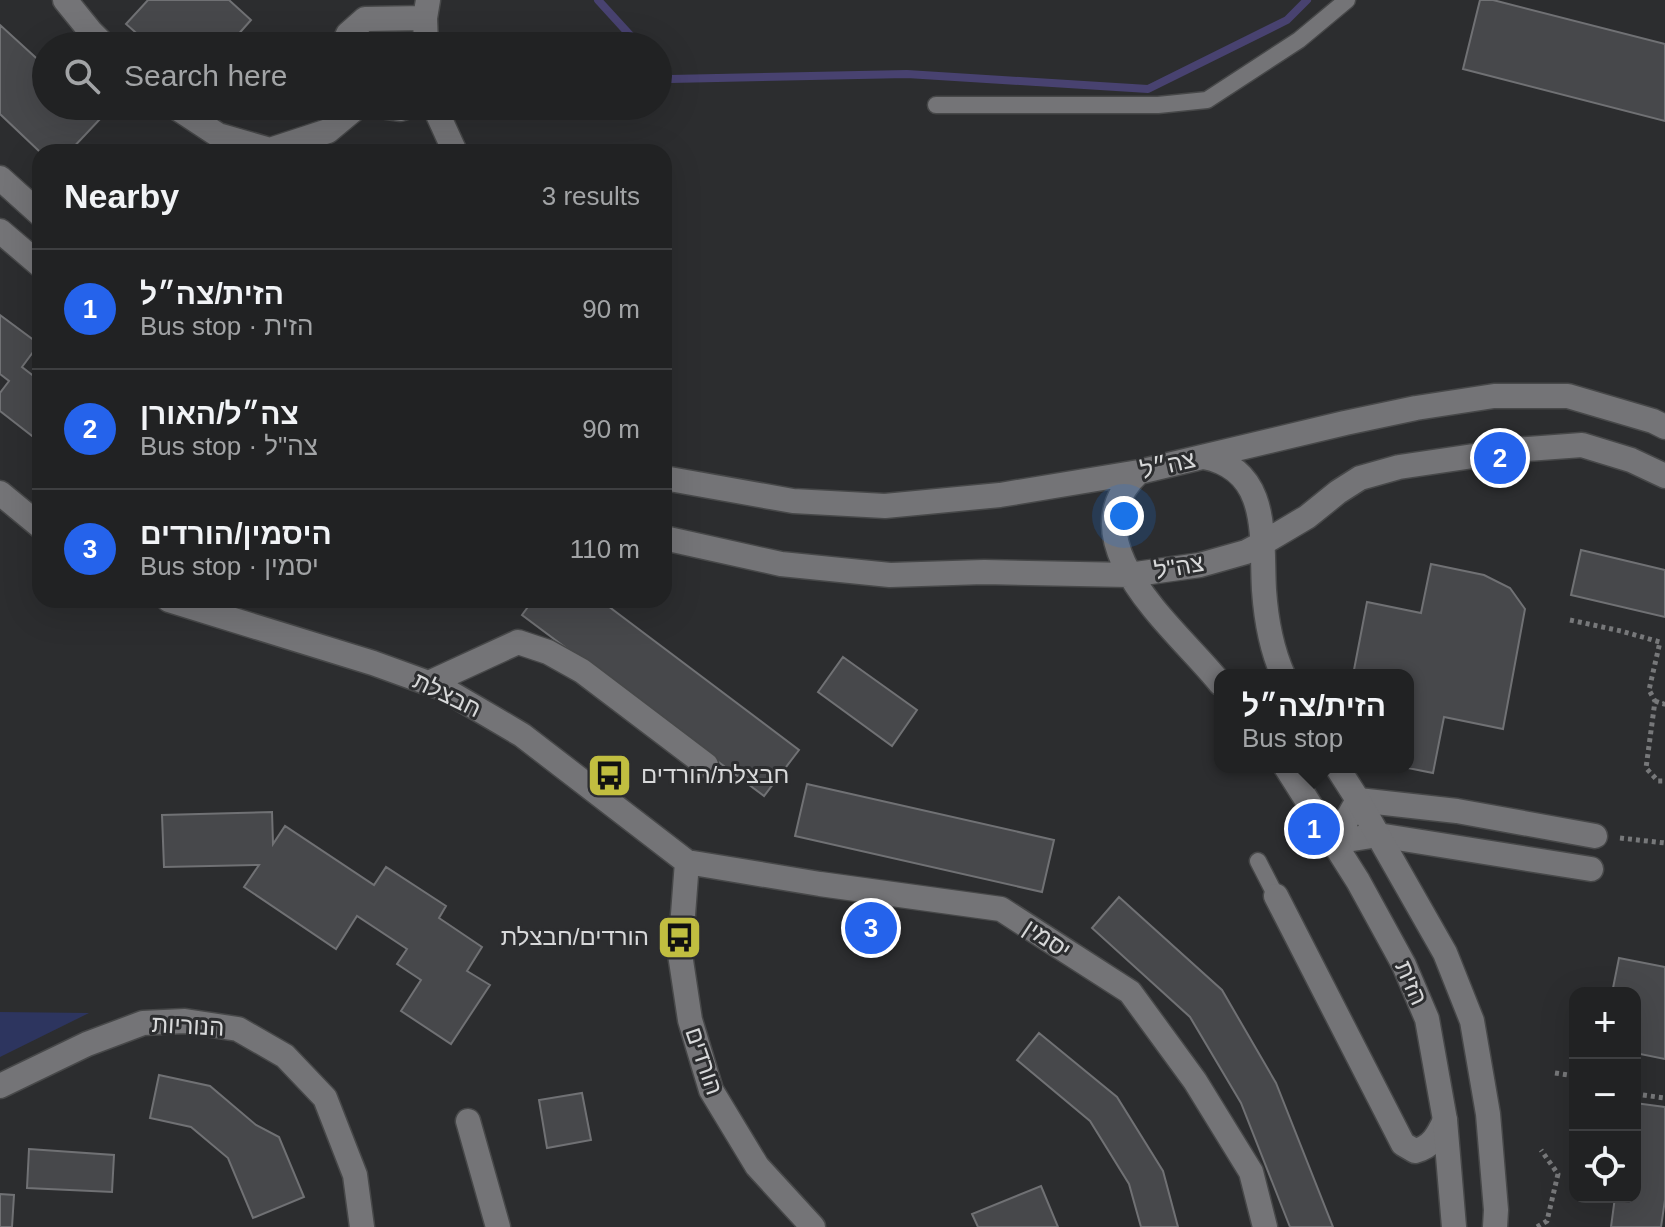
<!DOCTYPE html>
<html lang="en">
<head>
<meta charset="utf-8">
<style>
	body { margin:0; font-family:Arial,Heebo,sans-serif; background:#292a2b; color:#f1f3f6 }
	.controls { position:absolute; right:24px; bottom:24px; display:grid; overflow:hidden; border-radius:16px; box-shadow:0 8px 32px #0002 }
	.controls button { width:72px; height:72px; display:grid; place-items:center; padding:0; border:0; border-bottom:2px solid #3e3f41; background:#212223; color:#f1f3f6; font:40px sans-serif }
	.you { position:absolute; left:1124px; top:516px; width:28px; height:28px; margin:-20px; border:6px solid #fff; border-radius:50%; background:#1a73e8; box-shadow:0 0 0 12px #1a73e833 }
	.badge { display:grid; place-items:center; width:52px; height:52px; border-radius:50%; background:#2563eb; color:#fff; font-size:26px; font-weight:700 }
	.pin { position:absolute; translate:-50% -50%; border:4px solid #fff; box-shadow:0 2px 8px #0006 }
	.popup { position:absolute; left:1214px; top:669px; width:200px; height:104px; box-sizing:border-box; display:grid; place-content:center; border-radius:16px; background:#212223; filter:drop-shadow(0 2px 6px #0005); font-size:26px; white-space:nowrap; color:#a2a4a6 }
	.popup b { font-size:30px; color:#f1f3f6 }
	.popup::after { content:''; position:absolute; left:50%; top:100%; margin-left:-16px; border:16px solid transparent; border-top-color:#212223 }
	.list { margin:0; padding:0; list-style:none }
	h2 { display:flex; justify-content:space-between; align-items:center; height:104px; margin:0; padding:0 32px; font-size:34px }
	h2 small { font-size:26px; font-weight:400; color:#a2a4a6 }
	.list li { display:grid; grid-template-columns:52px 1fr auto; gap:24px; align-items:center; box-sizing:border-box; height:120px; padding:0 32px; border-top:2px solid #3e3f41 }
	.list b { display:block; font-size:30px; white-space:nowrap }
	.list p { margin:0; font-size:26px; white-space:nowrap; color:#a2a4a6 }
	.list em { font-size:26px; font-style:normal; color:#a2a4a6 }
	.icon { flex:none; width:44px; height:44px; fill:none; stroke:currentColor; stroke-width:2; stroke-linecap:round; stroke-linejoin:round }
	.map { position:relative; flex:none; width:1665px; height:1227px; overflow:hidden }
	.search { position:absolute; background:#212223; box-shadow:0 8px 32px #0002; left:32px; top:32px; width:640px; height:88px; display:flex; align-items:center; gap:20px; box-sizing:border-box; padding:0 28px; border-radius:44px; color:#a2a4a6; font-size:30px }
	.panel { position:absolute; background:#212223; box-shadow:0 8px 32px #0002; left:32px; top:144px; width:640px; height:464px; border-radius:24px }
	.map>svg:first-child { display:block }
	.green { fill:#2d355f }
	.lines { fill:none; stroke-linecap:round; stroke-linejoin:round }
	.stream { stroke:#484270; stroke-width:8 }
	.building { fill:#47484b; stroke:#707174; stroke-width:2 }
	.lane-casing { stroke:#474849; stroke-width:19 }
	.street-casing { stroke:#474849; stroke-width:27 }
	.secondary-casing { stroke:#474849; stroke-width:27 }
	.path { stroke:#77787a; stroke-width:5; stroke-dasharray:4 4; stroke-linecap:butt }
	.lane { stroke:#747477; stroke-width:16 }
	.street { stroke:#747477; stroke-width:24 }
	.secondary { stroke:#747477; stroke-width:24 }
	.labels { text-anchor:middle; stroke-width:6; stroke-linejoin:round; paint-order:stroke }
	.street-label { font-size:24px; fill:#d7d8d9; stroke:#2c2d2f }
	.poi-label { font-size:24px; fill:#d7d8d9; stroke:#2c2d2f; text-anchor:start }
</style>
</head>
<body>
<div class="map">
<svg width="1665" height="1227" viewBox="0 0 1665 1227">
	<rect width="100%" height="100%" fill="#2c2d2f"/>
	<path class="green" d="M0 1012 89 1013 0 1057Z"/>
	<g class="lines">
		<path class="stream" d="M598 0 640 46
			M658 66 670 79 907 74 1148 89 1287 20 1307 0"/>
	</g>
	<path class="building" d="M148 0H229L251 20 228 46H151L126 24Z
		M1480 0H1493L1665 44V121L1463 69Z
		M0 25 46 67V106H88L101 118 69 152H40L0 114Z
		M0 315 39 344 22 367 40 381V433L36 439 0 411V393L9 381 0 374Z
		M1581 550 1665 570V617L1571 595Z
		M1431 564 1484 575 1510 588 1525 609 1503 729 1444 717 1433 773 1403 767H1408V675H1353L1367 602 1421 613Z
		M533 600H600L799 750 764 796 522 615Z
		M843 657 917 710 892 746 818 692Z
		M807 784 1054 840 1042 892 795 836Z
		M272 812 273 844 285 826 374 885 386 867 446 906 439 918 482 947 467 971 490 985 451 1044 401 1011 421 980 397 964 407 949 357 916 336 949 244 887 259 865 164 867 162 815Z
		M1119 897 1222 990 1276 1083 1333 1227H1290L1241 1103 1190 1017 1092 928Z
		M1619 958 1665 967V1059L1635 1053V993H1612Z
		M1039 1033 1117 1097 1163 1171 1178 1227H1141L1129 1184 1090 1121 1017 1060Z
		M159 1075 210 1086 256 1125 279 1137 304 1197 253 1218 228 1158 191 1127 150 1118Z
		M582 1093 591 1140 547 1148 539 1100Z
		M1635 1103 1665 1107V1200L1661 1227H1611L1615 1197H1635Z
		M29 1149 114 1155 112 1192 27 1188Z
		M1041 1186 1058 1227H978L972 1214Z
		M0 1194 14 1195 12 1227H0Z"/>
	<g class="lines">
		<defs>
			<path id="lane" d="M936 105H1158L1207 100 1299 40 1347 0
				M1258 861 1276 896"/>
			<path id="street" d="M65 0 91 32 105 46
				M343 46 348 34 365 19 425 18
				M426 46 425 18 428 0
				M174 106 218 135 270 150 328 131 358 106
				M380 106 400 109 409 106
				M434 106 455 152
				M0 493 40 526
				M169 600 373 663 442 688 522 735 687 862 820 884 1001 909 1130 992 1195 1081 1251 1172 1265 1227
				M429 683 518 642 548 652 582 671 706 765
				M1334 842 1358 800 1457 811 1595 836
				M1334 842 1378 835 1591 869
				M687 862 680 954 690 1020 711 1090 757 1166 813 1227
				M1276 896 1403 1144 1415 1151C1432 1147 1438 1135 1445 1120
				M0 1086 87 1044 143 1023 185 1021 238 1029 285 1056 325 1098 355 1175 362 1227
				M468 1121 498 1227"/>
			<path id="secondary" d="M0 178 40 214
				M0 231 40 265
				M1204 457C1271 470 1261 538 1264 590 1266 619 1271 648 1283 675
				M1139 472C1064 542 1178 630 1220 683
				M664 478 793 501 885 506 1000 495 1139 472 1345 423 1416 408 1494 396H1568L1653 421 1665 427
				M664 538 781 564 890 575 984 572 1129 575 1200 565 1246 552 1263 543 1307 517 1338 492 1360 478 1399 467 1514 450 1582 445 1631 460 1665 476
				M1286 767 1358 881 1404 965 1427 1019 1445 1120 1454 1227
				M1337 767 1358 800 1445 953 1472 1021 1488 1114 1496 1210 1495 1227"/>
		</defs>
		<use href="#lane" class="lane-casing"/>
		<use href="#street" class="street-casing"/>
		<use href="#secondary" class="secondary-casing"/>
		<path class="path" d="M1570 620 1621 631 1660 642 1649 690 1655 701 1646 768 1658 781H1665
			M1655 701 1664 704 1665 702
			M1620 838 1665 843
			M1555 1073 1575 1076
			M1635 1094 1665 1098
			M1537 1227 1547 1221 1558 1174 1541 1150"/>
		<use href="#lane" class="lane"/>
		<use href="#street" class="street"/>
		<use href="#secondary" class="secondary"/>
	</g>
	<defs>
		<symbol id="bus-square" viewBox="-11 -11 22 22"><rect x="-9" y="-9" width="18" height="18" rx="4" fill="#c1be40" stroke="#2c2d2f"/><path d="M-5-6H5V4H4V6H2V4H-2V6H-4V4H-5ZM-3.5-4V0h7V-4ZM-3.5 1.2v1.5H-2V1.2ZM2 1.2v1.5H3.5V1.2Z" fill="#111"/></symbol>
	</defs>
	<g fill-rule="evenodd">
		<use href="#bus-square" x="584" y="750" width="51" height="51"/>
		<use href="#bus-square" x="654" y="912" width="51" height="51"/>
	</g>
	<g class="labels">
		<g class="street-label">
			<text transform="translate(1168 465) rotate(-13)" y="8">צה״ל</text>
			<text transform="translate(1179 567) rotate(-10)" y="8">צה"ל</text>
			<text transform="translate(447 695) rotate(26)" y="8">חבצלת</text>
			<text transform="translate(1047 939) rotate(33)" y="8">יסמין</text>
			<text transform="translate(1411 983) rotate(66)" y="8">הזית</text>
			<text transform="translate(188 1026) rotate(3)" y="8">הנוריות</text>
			<text transform="translate(704 1061) rotate(71)" y="8">הורדים</text>
		</g>
		<g class="poi-label">
			<text x="641" y="783">חבצלת/הורדים</text>
			<text x="649" y="945" text-anchor="end">הורדים/חבצלת</text>
		</g>
	</g>
</svg>
<div class="controls">
<button>+</button>
<button>−</button>
<button><svg class="icon" aria-label="locate" viewBox="0 0 24 24"><circle cx="12" cy="12" r="6"/><path d="M12 2v4M12 18v4M2 12h4M18 12h4"/></svg></button>
</div>
<div class="you"></div>
<div class="pin badge" style="left:1314px;top:829px">1</div>
<div class="popup"><b>הזית/צה״ל</b>Bus stop</div>
<div class="pin badge" style="left:1500px;top:458px">2</div>
<div class="pin badge" style="left:871px;top:928px">3</div>
<div class="search"><svg class="icon" aria-label="search" viewBox="0 0 24 24"><circle cx="10" cy="10" r="6"/><path d="M15 15l6 6"/></svg>Search here</div>
<section class="panel">
<h2>Nearby<small>3 results</small></h2>
<ul class="list">
<li><span class="badge">1</span><div><b>הזית/צה״ל</b><p>Bus stop · הזית</p></div><em>90 m</em></li>
<li><span class="badge">2</span><div><b>צה״ל/האורן</b><p>Bus stop · צה&quot;ל</p></div><em>90 m</em></li>
<li><span class="badge">3</span><div><b>היסמין/הורדים</b><p>Bus stop · יסמין</p></div><em>110 m</em></li>
</ul>
</section>
</div>
</body>
</html>
